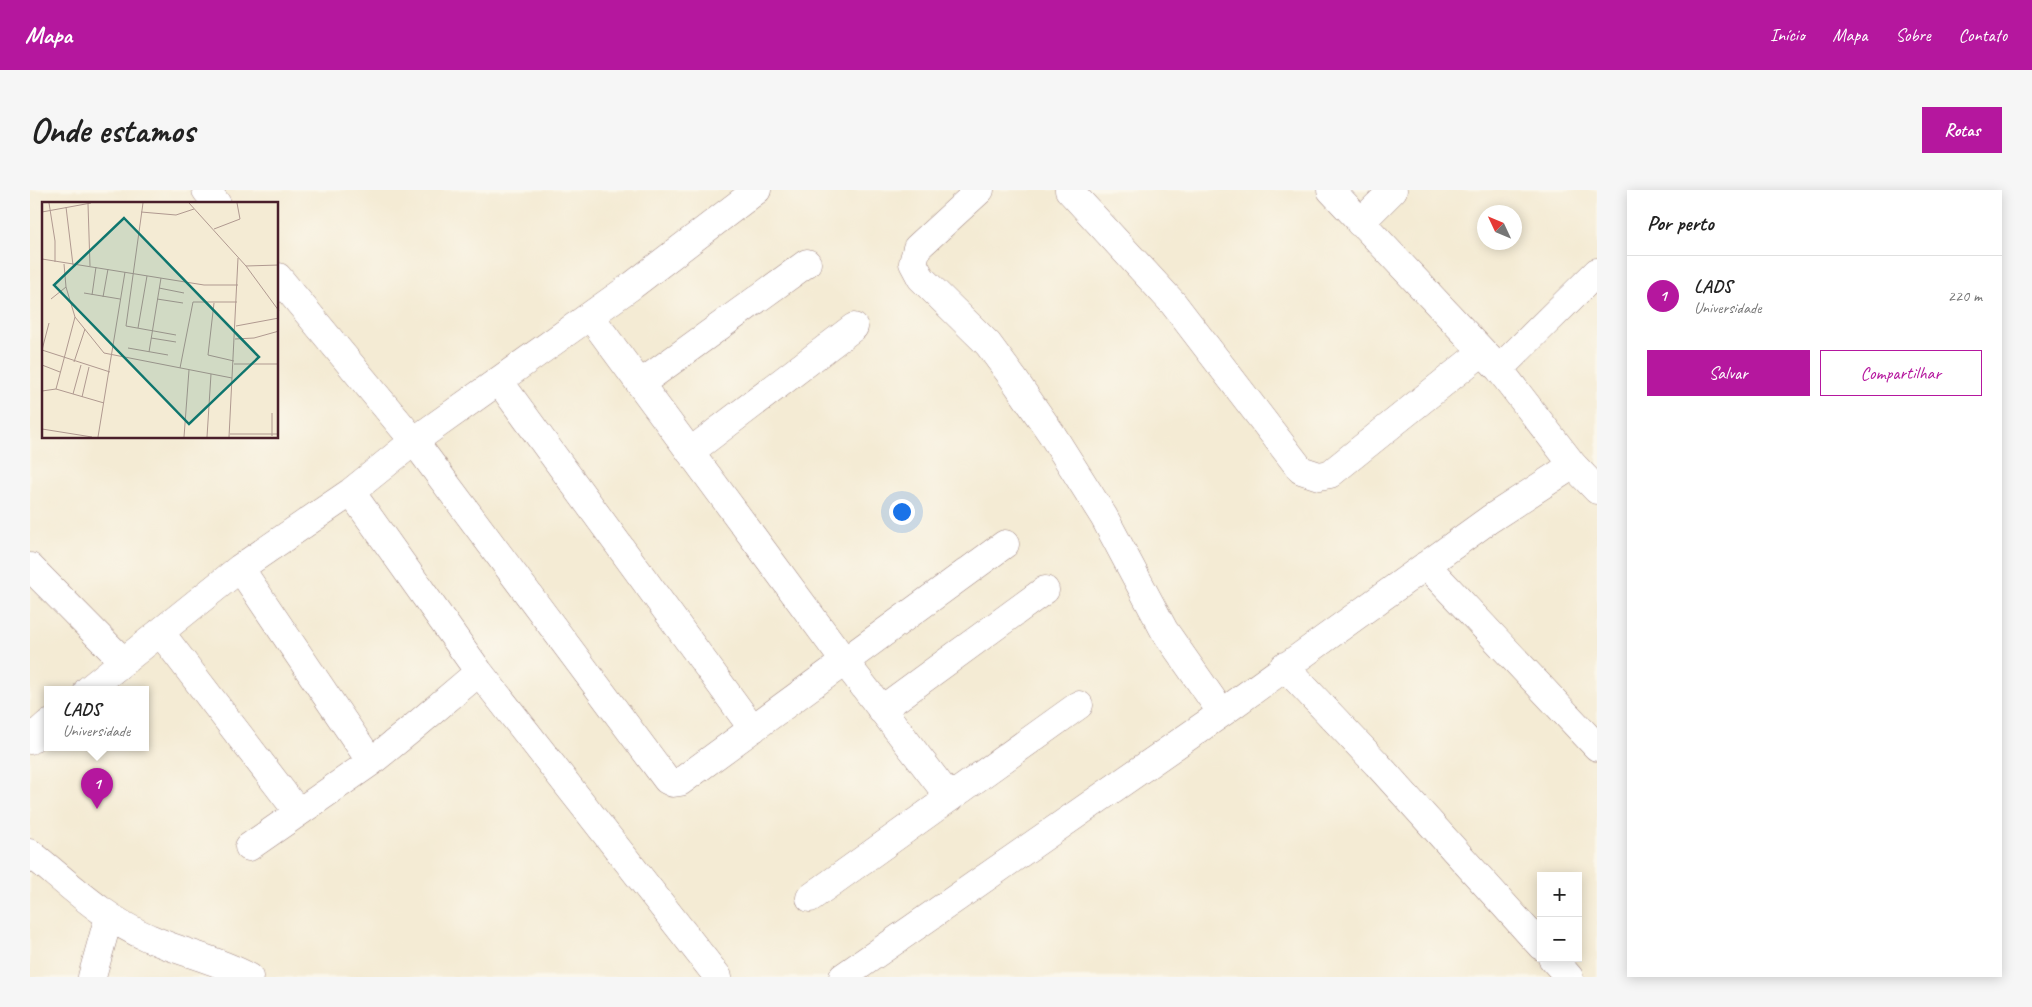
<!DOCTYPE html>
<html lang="pt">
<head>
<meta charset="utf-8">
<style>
	body { margin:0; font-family:Caveat,sans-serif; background:#f6f6f6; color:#222 }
	.controls { position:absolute; right:15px; bottom:15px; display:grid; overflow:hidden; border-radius:0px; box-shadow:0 2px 12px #0003 }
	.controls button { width:45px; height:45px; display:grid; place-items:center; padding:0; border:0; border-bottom:1px solid #e0e0e0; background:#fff; color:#222; font:25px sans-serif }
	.compass { position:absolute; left:1447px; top:15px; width:45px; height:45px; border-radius:50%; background:#fff; box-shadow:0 2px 12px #0003; rotate:314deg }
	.you { position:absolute; left:871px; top:321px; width:18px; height:18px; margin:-12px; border:4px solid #fff; border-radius:50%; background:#1a73e8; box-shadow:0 0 0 8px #1a73e833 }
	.badge { display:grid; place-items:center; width:32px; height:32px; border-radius:50%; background:#b5179e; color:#fff; font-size:16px; font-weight:700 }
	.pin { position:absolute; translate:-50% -41px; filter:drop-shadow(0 1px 2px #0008) }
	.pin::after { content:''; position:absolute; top:26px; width:18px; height:15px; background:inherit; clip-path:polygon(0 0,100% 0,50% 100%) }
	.popup { position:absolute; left:14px; top:496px; width:105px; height:65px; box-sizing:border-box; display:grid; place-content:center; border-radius:0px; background:#fff; filter:drop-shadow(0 1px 4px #0005); font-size:16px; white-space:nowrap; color:#767676 }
	.popup b { font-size:19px; color:#222 }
	.popup::after { content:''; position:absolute; left:50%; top:100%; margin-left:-10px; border:10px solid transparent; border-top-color:#fff }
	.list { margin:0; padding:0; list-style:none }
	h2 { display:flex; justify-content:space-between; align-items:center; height:65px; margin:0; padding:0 20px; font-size:21px }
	h2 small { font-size:16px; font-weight:400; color:#767676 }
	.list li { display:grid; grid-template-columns:32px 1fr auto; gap:15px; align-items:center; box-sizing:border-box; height:80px; padding:0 20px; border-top:1px solid #e0e0e0 }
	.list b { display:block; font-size:19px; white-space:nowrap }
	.list p { margin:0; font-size:16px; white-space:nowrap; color:#767676 }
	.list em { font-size:16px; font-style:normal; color:#767676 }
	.actions { display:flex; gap:10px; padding:15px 20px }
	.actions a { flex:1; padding:11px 0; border:1px solid #b5179e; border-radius:0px; text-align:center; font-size:18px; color:#b5179e }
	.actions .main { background:#b5179e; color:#fff }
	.map { position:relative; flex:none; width:1567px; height:787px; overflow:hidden; border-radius:0px }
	header { display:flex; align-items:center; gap:30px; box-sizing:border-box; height:70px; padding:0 25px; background:#b5179e; color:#fff }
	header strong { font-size:24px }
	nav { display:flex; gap:28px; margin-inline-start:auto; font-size:18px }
	.intro { display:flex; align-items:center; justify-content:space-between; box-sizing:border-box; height:120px; padding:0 30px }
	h1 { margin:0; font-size:35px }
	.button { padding:12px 22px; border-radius:0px; background:#b5179e; color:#fff; font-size:18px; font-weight:700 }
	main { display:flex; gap:30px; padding:0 30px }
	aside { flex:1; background:#fff; border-radius:0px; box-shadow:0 2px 12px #0003 }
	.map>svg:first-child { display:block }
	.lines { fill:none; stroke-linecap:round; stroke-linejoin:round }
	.minor-casing { stroke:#9f8580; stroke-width:29 }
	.minor { stroke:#fff; stroke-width:28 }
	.inset-road { fill:none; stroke:#b09990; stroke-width:1 }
	.view { fill:#0f766e; fill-opacity:0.15; stroke:#0f766e; stroke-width:2.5 }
	.inset-edge { fill:none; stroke:#4a1f2b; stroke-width:2.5 }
</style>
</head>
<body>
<header>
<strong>Mapa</strong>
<nav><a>Início</a><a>Mapa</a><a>Sobre</a><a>Contato</a></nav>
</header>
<div class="intro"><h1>Onde estamos</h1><a class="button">Rotas</a></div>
<main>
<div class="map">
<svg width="1567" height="787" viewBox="0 0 1567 787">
	<rect width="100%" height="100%" fill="#fbf7ec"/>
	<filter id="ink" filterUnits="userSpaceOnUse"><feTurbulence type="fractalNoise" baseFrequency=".02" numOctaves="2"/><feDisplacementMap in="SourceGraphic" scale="10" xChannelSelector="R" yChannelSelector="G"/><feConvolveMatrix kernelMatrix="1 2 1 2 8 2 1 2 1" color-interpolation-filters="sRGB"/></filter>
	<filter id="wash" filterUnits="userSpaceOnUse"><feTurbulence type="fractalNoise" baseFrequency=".0096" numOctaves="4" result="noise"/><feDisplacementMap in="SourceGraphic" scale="20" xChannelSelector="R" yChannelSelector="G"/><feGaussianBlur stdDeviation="1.12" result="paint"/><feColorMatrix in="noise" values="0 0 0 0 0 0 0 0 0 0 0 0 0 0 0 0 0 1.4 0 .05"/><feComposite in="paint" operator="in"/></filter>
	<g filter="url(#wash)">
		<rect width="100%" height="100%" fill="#f4ebd4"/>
	</g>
	<g filter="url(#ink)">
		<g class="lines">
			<defs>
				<path id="minor" d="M176 0 187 14
					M950 0 887 58 883 73 891 88 958 154 983 188 1021 243 1074 327 1134 440 1192 523
					M1039 0 1143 113 1271 280 1289 286 1300 284 1452 162
					M1301 0 1469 179 1543 275 1567 300
					M1330 33 1363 0
					M248 87 384 251 637 590 643 593 650 592 975 354
					M560 126 815 472 920 608
					M1469 179 1567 82
					M469 191 723 539
					M610 194 777 73
					M660 262 824 137
					M321 302 449 482 688 787
					M1396 375 1567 557
					M0 377 93 471
					M210 378 341 572
					M130 442 268 622
					M1254 476 1347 574 1511 756
					M58 500 210 378 321 302 384 251 603 95 727 0
					M851 520 1015 400
					M0 550 18 534
					M219 657 341 572 384 537 449 482
					M0 663C38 693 74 729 119 748 152 763 186 769 219 787
					M780 708 1049 515
					M1522 768 1539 787
					M62 787 79 726
					M813 787 1192 523 1460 329 1543 275"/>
			</defs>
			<use href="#minor" class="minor-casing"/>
			<use href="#minor" class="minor"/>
		</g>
	</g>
	<g transform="translate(12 12)">
		<rect width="236" height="236" fill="#f4ebd4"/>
		<path class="inset-road" d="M7 1 13 39V60M101 1 84 124 134 133M147 1 204 64 237 109M46 2 48 64M24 5 31 63M0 10 49 1M99 10 134 13 152 7M172 27 198 17 195 1M0 57 162 83H196M22 62 24 85 33 115 62 151 190 176M204 64 237 63M117 86 142 91M42 91 78 97M50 93 54 65M61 95 66 67M9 97 24 85M115 97 141 101M172 101 166 153 192 159M194 124 237 116M96 126 105 74M109 136 134 140M193 137 212 136 237 129M86 146 126 153M0 148 68 170M0 148 7 121M107 150 119 76M32 160 43 127M192 162H237M0 163 18 170M138 166 151 100H195M14 187 33 115M0 189 14 187 62 201M31 192 39 163M40 195 47 165M0 227 50 235M188 232H237M230 234V211M56 235 83 70M142 235 147 168M165 235 169 172M187 235 196 56"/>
		<path class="view" d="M82 16 217 155 147 222 12 83Z"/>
		<rect width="236" height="236" class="inset-edge"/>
	</g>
</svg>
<div class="controls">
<button>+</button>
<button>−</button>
</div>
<svg class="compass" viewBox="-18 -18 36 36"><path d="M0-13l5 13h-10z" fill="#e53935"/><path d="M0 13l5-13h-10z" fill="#767676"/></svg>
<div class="you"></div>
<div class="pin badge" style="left:67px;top:619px">1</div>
<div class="popup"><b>LADS</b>Universidade</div>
</div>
<aside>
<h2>Por perto<small></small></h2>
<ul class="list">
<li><span class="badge">1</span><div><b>LADS</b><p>Universidade</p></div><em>220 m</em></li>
</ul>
<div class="actions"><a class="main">Salvar</a><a>Compartilhar</a></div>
</aside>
</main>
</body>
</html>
